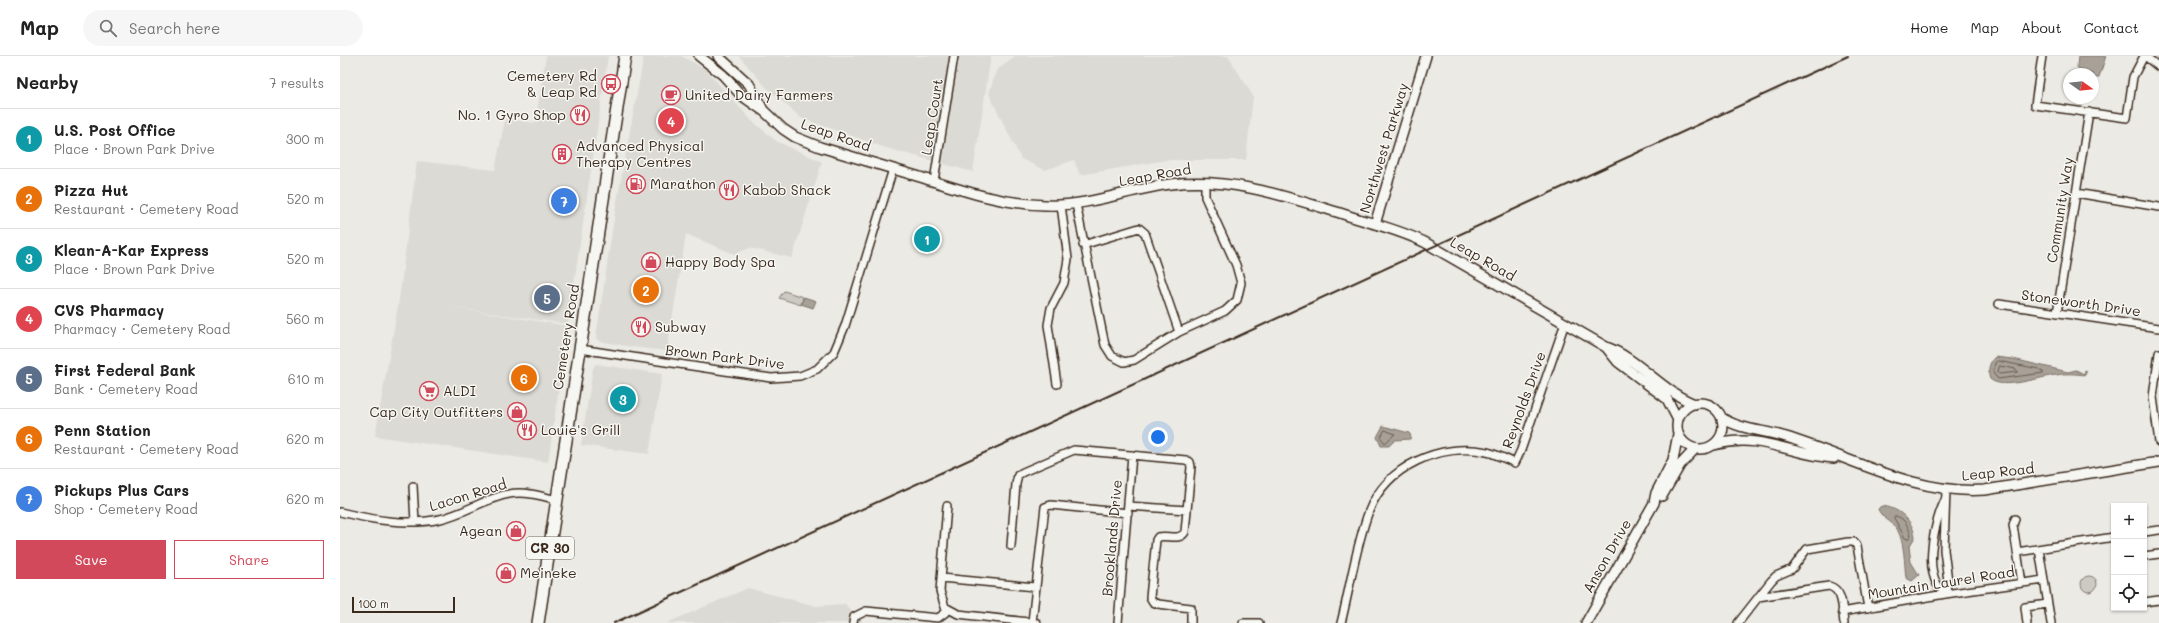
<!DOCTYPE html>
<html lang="en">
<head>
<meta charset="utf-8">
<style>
	body { margin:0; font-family:Mali,sans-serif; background:#f6f6f6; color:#222 }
	.controls { position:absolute; right:12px; bottom:12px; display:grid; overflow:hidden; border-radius:0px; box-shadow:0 1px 3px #0004 }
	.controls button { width:36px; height:36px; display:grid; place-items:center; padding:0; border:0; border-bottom:1px solid #e0e0e0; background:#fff; color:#222; font:20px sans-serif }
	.compass { position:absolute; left:1723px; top:12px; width:36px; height:36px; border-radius:50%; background:#fff; box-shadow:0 1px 3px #0004; rotate:105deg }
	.scale { position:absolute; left:12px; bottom:10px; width:103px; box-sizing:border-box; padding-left:4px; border:2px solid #3b2a1e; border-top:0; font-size:11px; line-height:14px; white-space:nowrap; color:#3b2a1e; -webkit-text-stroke:3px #f6f6f2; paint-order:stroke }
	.you { position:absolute; left:818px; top:381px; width:14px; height:14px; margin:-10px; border:3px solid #fff; border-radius:50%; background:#1a73e8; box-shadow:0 0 0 6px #1a73e833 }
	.badge { display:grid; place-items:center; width:26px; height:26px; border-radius:50%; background:#d1495b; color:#fff; font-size:13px; font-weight:700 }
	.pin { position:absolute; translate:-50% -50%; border:2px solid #fff; box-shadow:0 1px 4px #0006 }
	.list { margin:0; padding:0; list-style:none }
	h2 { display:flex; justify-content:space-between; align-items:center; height:52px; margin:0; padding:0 16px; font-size:17px }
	h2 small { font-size:13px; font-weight:400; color:#767676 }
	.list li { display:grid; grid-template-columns:26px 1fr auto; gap:12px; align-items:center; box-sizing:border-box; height:60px; padding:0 16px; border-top:1px solid #e0e0e0 }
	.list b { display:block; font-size:15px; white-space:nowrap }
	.list p { margin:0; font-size:13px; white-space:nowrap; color:#767676 }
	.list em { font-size:13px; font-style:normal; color:#767676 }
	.actions { display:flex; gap:8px; padding:12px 16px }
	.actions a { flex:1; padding:9px 0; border:1px solid #d1495b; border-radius:0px; text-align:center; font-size:14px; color:#d1495b }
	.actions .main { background:#d1495b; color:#fff }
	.icon { flex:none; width:22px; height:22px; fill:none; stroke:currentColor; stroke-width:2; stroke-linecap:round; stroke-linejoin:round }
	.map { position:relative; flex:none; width:1819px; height:567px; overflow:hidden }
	header { display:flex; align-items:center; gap:24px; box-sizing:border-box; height:56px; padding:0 20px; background:#fff; border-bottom:1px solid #e0e0e0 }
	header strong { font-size:19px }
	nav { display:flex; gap:22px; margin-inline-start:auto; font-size:14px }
	.search { width:280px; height:36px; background:#f6f6f6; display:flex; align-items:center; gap:10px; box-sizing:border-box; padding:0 14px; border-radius:22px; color:#767676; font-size:15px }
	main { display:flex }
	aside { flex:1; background:#fff }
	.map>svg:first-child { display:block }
	.built { fill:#dcdad4 }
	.green { fill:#cdcac4; stroke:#847a71 }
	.water { fill:#a8a198; stroke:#7c7167 }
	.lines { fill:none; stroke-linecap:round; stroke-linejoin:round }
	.shore { stroke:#675a4f; stroke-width:1 }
	.street-casing { stroke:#3b2a1e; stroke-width:10 }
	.secondary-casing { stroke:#3b2a1e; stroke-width:12 }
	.primary-casing { stroke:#3b2a1e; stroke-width:14 }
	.street { stroke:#f6f6f2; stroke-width:7 }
	.secondary { stroke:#f6f6f2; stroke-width:9 }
	.primary { stroke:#f6f6f2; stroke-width:11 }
	.rail { stroke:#3b2a1e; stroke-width:2 }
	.labels { text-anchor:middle; stroke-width:3; stroke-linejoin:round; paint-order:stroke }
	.shield { fill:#f6f6f2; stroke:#73675e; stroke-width:1 }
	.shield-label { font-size:13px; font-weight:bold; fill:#3b2a1e }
	.poi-label { font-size:14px; fill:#3b2a1e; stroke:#f6f6f2; text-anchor:start }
	.street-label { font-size:14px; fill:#3b2a1e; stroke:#f6f6f2 }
</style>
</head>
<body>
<header>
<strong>Map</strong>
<div class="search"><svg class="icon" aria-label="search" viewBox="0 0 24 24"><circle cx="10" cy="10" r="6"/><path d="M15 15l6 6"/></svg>Search here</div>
<nav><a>Home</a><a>Map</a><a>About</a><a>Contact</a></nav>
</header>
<main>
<aside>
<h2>Nearby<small>7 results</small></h2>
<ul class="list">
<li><span class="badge" style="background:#0f9aa8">1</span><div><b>U.S. Post Office</b><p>Place · Brown Park Drive</p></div><em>300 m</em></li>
<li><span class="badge" style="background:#e8710a">2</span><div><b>Pizza Hut</b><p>Restaurant · Cemetery Road</p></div><em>520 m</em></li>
<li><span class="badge" style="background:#0f9aa8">3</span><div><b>Klean-A-Kar Express</b><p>Place · Brown Park Drive</p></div><em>520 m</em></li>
<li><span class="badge" style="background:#e0444e">4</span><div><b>CVS Pharmacy</b><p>Pharmacy · Cemetery Road</p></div><em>560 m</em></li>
<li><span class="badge" style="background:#5c6f8a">5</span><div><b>First Federal Bank</b><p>Bank · Cemetery Road</p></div><em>610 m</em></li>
<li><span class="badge" style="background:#e8710a">6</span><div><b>Penn Station</b><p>Restaurant · Cemetery Road</p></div><em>620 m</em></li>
<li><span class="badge" style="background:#3f7fe0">7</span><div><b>Pickups Plus Cars</b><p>Shop · Cemetery Road</p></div><em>620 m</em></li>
</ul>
<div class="actions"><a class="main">Save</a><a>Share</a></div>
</aside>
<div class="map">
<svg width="1819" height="567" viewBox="0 0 1819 567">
	<rect width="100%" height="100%" fill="#ebeae5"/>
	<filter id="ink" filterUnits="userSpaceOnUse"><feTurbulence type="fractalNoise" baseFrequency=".025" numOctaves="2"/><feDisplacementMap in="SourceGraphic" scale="8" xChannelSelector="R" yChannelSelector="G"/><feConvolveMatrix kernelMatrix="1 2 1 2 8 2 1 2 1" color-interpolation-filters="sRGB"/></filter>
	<g filter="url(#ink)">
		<path class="built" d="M206 0H268L228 268 102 250 228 270 208 406 35 380 59 244 77 105 155 114 165 63 195 67Z
			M304 0H341L365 13 411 64 436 85 482 106 452 202 410 192 394 198 346 178 327 295 292 291 259 285 256 282 275 156Z
			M399 0H651L633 116 543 91 461 62 426 31Z
			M675 0H888L913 40 906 104H826L740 119 734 104 705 114 681 103 649 38 656 15Z
			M256 308 322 318 309 398 241 389 253 312Z
			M408 532 476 550 505 548 523 567H327Z"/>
		<path class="green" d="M444 235 463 241 461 249 439 242Z
			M1741 528a8 8 0 1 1 16 0a8 8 0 1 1-16 0Z"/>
		<path class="water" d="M1738 0H1766L1759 21 1754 23 1753 18 1742 16 1737 11Z
			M464 241 476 245 473 252 461 248Z
			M1655 301 1673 303 1728 316 1736 314 1744 318 1745 314 1747 315 1745 319C1736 318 1727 317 1717 319 1702 320 1662 335 1650 323 1647 316 1649 306 1655 301Z
			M1043 370 1069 377 1071 380 1070 383 1055 384 1049 390H1041L1037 381Z
			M1541 450C1558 451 1573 464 1575 481L1569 491 1571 506 1579 519 1572 525 1566 522C1564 506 1565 488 1557 473 1552 465 1541 462 1538 453Z"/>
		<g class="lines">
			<path class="shore" d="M1658 305 1699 313 1704 317 1658 323 1653 317 1655 307Z
				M1660 310 1676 313 1678 316 1659 318 1658 316Z
				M1045 374 1055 378 1045 387 1041 382Z
				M1555 460C1564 461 1568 470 1571 479L1568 483 1565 482 1554 462Z"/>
			<defs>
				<path id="street" d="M1702 0 1695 49 1787 62 1793 21 1804 0
					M1805 0 1819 11
					M594 125 614 0
					M1736 137 1819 151
					M736 148 765 289 772 300 784 306 794 304 839 276 885 255 897 244 901 227 896 209 865 141V126
					M743 189 799 172 805 177 839 276
					M1659 248 1819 272
					M1717 257 1749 56
					M240 293 431 322 460 320 477 313 494 296 505 270 553 113
					M1819 297 1813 341 1819 386
					M717 328 708 269 711 252 724 227 728 203 721 149
					M73 430 75 466
					M1605 444C1595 465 1585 507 1597 528 1599 531 1602 534 1605 538L1608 525 1604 494 1606 434
					M607 450 600 535 605 551 618 558 697 567
					M788 450 847 454
					M0 456C33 464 67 470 100 463 124 458 145 442 169 438 185 435 202 440 217 444
					M1675 463 1673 469 1682 527
					M1804 476 1819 474
					M671 490 676 428 678 419 683 416 734 394 846 404 850 406 851 411 845 476C840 485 828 479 818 481L816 484 810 541 813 546 818 548 851 552V567
					M1699 493 1711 567
					M1677 496 1774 481
					M1804 500 1819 498
					M601 522 695 531
					M1418 541 1489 530C1504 534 1502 554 1504 567
					M1804 546 1819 544
					M1502 556 1605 538 1704 524
					M692 566 705 451 711 449 788 457
					M513 567 514 561 526 555 598 562 609 554
					M778 567 792 399
					M903 567H919
					M1001 567C1010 532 1016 489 1029 455 1046 410 1101 386 1147 396 1156 398 1166 403 1175 407L1181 394 1225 267
					M1398 567 1431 525 1436 520 1452 513 1467 493 1508 486H1514L1517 490 1528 552
					M1687 567 1685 551 1708 548"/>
				<path id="secondary" d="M359 0 383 19 401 39 424 55 443 73 455 81 480 91C513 101 547 111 580 121 621 134 662 148 705 149 749 151 789 133 831 128 894 121 947 141 1006 159 1033 168 1061 174 1086 187L1266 291C1299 303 1321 335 1355 348
					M378 0 409 28 422 52
					M1035 168 1086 0
					M1266 291 1278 306 1327 343 1338 364
					M1337 370a23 23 0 1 1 46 0a23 23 0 1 1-46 0Z
					M1382 362C1401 374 1424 374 1446 381 1511 401 1575 439 1645 434L1819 406
					M1374 389C1422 376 1449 399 1494 402
					M1322 440 1340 409 1355 393
					M1246 567 1314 447 1316 437 1333 404 1338 378"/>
				<path id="primary" d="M198 567 285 0"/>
			</defs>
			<use href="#street" class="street-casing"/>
			<use href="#secondary" class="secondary-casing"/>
			<use href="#primary" class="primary-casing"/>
			<use href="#street" class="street"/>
			<use href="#secondary" class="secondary"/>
			<use href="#primary" class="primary"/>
			<path class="rail" d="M274 567 1508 0"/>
		</g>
	</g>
	<defs>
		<symbol id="bus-ring" viewBox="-11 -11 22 22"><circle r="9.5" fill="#f6f6f2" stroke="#d1495b" stroke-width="1.5"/><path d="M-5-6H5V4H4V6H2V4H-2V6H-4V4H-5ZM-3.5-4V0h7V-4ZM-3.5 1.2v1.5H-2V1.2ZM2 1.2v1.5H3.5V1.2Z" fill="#d1495b"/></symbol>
		<symbol id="cafe-ring" viewBox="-11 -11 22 22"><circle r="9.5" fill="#f6f6f2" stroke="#d1495b" stroke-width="1.5"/><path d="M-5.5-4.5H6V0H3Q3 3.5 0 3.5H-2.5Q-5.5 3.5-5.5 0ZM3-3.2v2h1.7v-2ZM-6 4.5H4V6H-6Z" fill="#d1495b"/></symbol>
		<symbol id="restaurant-ring" viewBox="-11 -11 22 22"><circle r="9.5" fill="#f6f6f2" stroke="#d1495b" stroke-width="1.5"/><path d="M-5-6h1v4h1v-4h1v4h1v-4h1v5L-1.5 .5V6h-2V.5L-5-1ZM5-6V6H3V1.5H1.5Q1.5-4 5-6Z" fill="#d1495b"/></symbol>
		<symbol id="building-ring" viewBox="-11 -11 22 22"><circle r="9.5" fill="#f6f6f2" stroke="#d1495b" stroke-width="1.5"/><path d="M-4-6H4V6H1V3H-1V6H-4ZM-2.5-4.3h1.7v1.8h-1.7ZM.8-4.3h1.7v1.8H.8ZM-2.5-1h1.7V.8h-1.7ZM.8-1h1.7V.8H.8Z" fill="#d1495b"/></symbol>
		<symbol id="fuel-ring" viewBox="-11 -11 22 22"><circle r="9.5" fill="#f6f6f2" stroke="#d1495b" stroke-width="1.5"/><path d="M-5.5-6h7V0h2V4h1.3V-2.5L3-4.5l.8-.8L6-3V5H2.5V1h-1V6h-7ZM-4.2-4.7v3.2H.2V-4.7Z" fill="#d1495b"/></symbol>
		<symbol id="shop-ring" viewBox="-11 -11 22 22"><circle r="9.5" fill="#f6f6f2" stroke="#d1495b" stroke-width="1.5"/><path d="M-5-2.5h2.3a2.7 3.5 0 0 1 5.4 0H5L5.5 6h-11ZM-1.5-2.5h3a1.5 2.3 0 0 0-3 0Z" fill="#d1495b"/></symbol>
		<symbol id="supermarket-ring" viewBox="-11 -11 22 22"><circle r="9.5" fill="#f6f6f2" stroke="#d1495b" stroke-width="1.5"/><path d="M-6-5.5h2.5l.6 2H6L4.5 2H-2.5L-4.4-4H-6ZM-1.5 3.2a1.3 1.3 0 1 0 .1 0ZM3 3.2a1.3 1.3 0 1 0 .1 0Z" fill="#d1495b"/></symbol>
	</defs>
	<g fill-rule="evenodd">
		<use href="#bus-ring" x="260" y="17" width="22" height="22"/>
		<use href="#cafe-ring" x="320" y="28" width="22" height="22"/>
		<use href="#restaurant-ring" x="229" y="48" width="22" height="22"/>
		<use href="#building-ring" x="211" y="87" width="22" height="22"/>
		<use href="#fuel-ring" x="285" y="117" width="22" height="22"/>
		<use href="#restaurant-ring" x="378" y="123" width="22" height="22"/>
		<use href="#shop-ring" x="300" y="195" width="22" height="22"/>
		<use href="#restaurant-ring" x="290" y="260" width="22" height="22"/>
		<use href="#supermarket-ring" x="78" y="324" width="22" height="22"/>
		<use href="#shop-ring" x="166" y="345" width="22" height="22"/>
		<use href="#restaurant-ring" x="176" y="363" width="22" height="22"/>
		<use href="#shop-ring" x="165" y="464" width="22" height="22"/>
		<use href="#shop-ring" x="155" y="506" width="22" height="22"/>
	</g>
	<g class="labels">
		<rect class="shield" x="186" y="481" width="48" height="22" rx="3"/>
		<g class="shield-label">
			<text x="210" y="497">CR 30</text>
		</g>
		<g class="poi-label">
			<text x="257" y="25" text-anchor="end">Cemetery Rd<tspan x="257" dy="16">&amp; Leap Rd</tspan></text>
			<text x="345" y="44">United Dairy Farmers</text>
			<text x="226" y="64" text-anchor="end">No. 1 Gyro Shop</text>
			<text x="236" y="95">Advanced Physical<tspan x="236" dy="16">Therapy Centres</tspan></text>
			<text x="310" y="133">Marathon</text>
			<text x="403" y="139">Kabob Shack</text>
			<text x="325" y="211">Happy Body Spa</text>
			<text x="315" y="276">Subway</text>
			<text x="103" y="340">ALDI</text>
			<text x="163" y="361" text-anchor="end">Cap City Outfitters</text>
			<text x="201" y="379">Louie's Grill</text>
			<text x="162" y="480" text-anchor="end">Agean</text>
			<text x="180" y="522">Meineke</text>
		</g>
		<g class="street-label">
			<text transform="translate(592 61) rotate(-81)" y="5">Leap Court</text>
			<text transform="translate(496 79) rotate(19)" y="5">Leap Road</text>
			<text transform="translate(1044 92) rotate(-73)" y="5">Northwest Parkway</text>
			<text transform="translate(815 119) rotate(-10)" y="5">Leap Road</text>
			<text transform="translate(1720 154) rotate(-81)" y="5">Community Way</text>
			<text transform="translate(1143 203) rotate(30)" y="5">Leap Road</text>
			<text transform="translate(1741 247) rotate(8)" y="5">Stoneworth Drive</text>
			<text transform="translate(226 281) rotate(-81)" y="5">Cemetery Road</text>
			<text transform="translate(385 301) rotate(7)" y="5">Brown Park Drive</text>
			<text transform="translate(1184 344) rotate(-70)" y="5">Reynolds Drive</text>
			<text transform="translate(1658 416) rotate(-6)" y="5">Leap Road</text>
			<text transform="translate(128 439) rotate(-17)" y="5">Lacon Road</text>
			<text transform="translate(772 482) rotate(-85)" y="5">Brooklands Drive</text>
			<text transform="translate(1267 500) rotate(-60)" y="5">Anson Drive</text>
			<text transform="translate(1601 527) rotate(-9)" y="5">Mountain Laurel Road</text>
		</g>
	</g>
</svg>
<div class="controls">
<button>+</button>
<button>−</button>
<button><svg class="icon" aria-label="locate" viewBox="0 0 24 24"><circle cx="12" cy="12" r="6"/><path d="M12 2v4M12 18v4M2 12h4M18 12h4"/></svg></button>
</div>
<svg class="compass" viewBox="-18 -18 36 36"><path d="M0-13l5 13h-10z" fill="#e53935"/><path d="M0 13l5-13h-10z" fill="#767676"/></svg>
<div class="scale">100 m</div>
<div class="you"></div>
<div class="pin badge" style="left:587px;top:183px;background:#0f9aa8">1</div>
<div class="pin badge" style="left:306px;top:234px;background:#e8710a">2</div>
<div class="pin badge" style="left:283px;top:343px;background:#0f9aa8">3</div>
<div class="pin badge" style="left:331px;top:65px;background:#e0444e">4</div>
<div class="pin badge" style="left:207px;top:242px;background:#5c6f8a">5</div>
<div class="pin badge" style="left:184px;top:322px;background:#e8710a">6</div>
<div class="pin badge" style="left:224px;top:145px;background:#3f7fe0">7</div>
</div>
</main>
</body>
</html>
